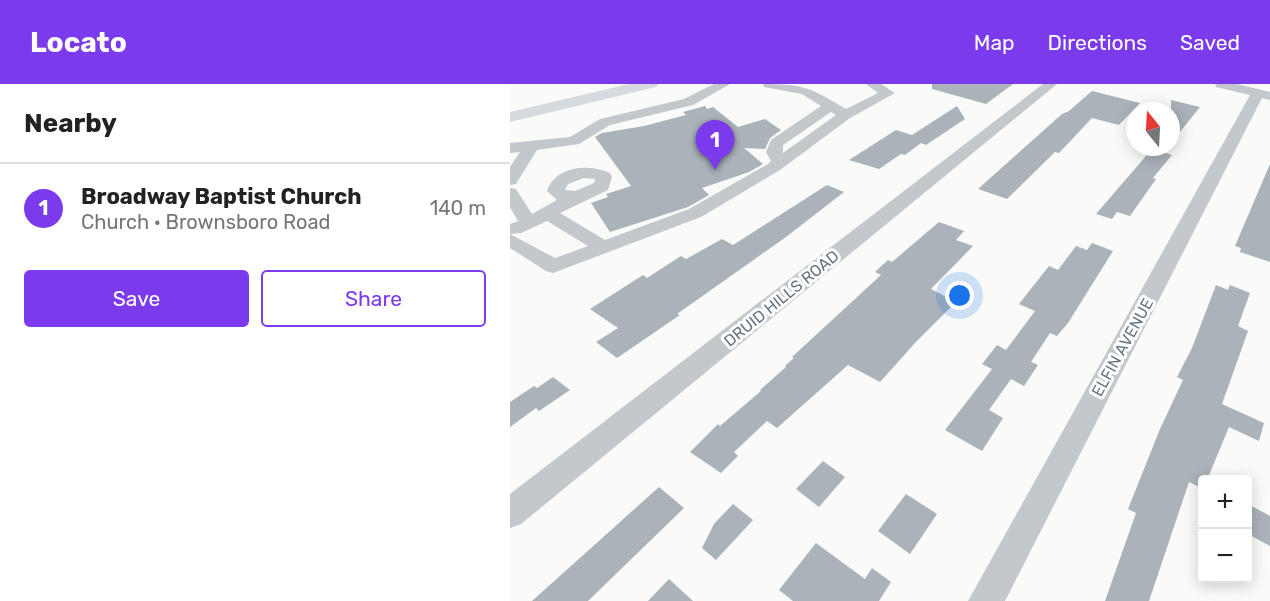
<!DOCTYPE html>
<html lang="en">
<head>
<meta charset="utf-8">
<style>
	body { margin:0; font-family:Rubik,sans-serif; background:#f2f2f2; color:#222 }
	.controls { position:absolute; right:18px; bottom:18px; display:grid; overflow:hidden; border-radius:6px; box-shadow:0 3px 15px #0003 }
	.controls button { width:54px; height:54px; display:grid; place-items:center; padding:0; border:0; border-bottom:2px solid #e0e0e0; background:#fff; color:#222; font:30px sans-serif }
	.compass { position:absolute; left:616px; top:18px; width:54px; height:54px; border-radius:50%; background:#fff; box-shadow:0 3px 15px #0003; rotate:342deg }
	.you { position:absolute; left:450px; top:212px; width:21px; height:21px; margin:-15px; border:4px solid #fff; border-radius:50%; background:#1a73e8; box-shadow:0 0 0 9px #1a73e833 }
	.badge { display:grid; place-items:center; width:39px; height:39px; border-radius:50%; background:#7c3aed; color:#fff; font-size:20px; font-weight:700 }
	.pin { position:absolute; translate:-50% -50px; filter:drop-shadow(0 2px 3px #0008) }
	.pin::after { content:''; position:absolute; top:32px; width:21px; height:18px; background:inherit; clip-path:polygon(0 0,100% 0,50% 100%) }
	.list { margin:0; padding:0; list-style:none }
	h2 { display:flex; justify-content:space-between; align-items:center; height:78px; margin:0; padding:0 24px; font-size:26px }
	h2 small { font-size:20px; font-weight:400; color:#767676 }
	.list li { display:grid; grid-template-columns:39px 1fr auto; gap:18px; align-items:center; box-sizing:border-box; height:90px; padding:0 24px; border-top:2px solid #e0e0e0 }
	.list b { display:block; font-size:22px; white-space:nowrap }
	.list p { margin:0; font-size:20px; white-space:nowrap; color:#767676 }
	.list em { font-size:20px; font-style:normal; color:#767676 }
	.actions { display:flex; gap:12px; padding:18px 24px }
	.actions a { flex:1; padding:14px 0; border:2px solid #7c3aed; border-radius:6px; text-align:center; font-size:21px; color:#7c3aed }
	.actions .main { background:#7c3aed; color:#fff }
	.map { position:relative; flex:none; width:760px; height:517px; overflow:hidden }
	header { display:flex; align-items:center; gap:36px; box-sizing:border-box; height:84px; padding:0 30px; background:#7c3aed; color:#fff }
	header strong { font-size:28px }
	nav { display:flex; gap:33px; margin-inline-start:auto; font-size:21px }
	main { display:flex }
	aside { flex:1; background:#fff }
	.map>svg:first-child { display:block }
	.building { fill:#aab3b9 }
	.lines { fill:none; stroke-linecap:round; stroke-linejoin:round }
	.minor { fill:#c3c8cc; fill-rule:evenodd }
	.major { fill:#d6dbdf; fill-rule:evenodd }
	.labels { text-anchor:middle; stroke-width:6; stroke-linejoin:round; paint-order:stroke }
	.street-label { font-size:16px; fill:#657683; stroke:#fff }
</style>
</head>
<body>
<header>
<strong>Locato</strong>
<nav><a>Map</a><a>Directions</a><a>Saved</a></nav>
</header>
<main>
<aside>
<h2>Nearby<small></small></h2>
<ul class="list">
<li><span class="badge">1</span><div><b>Broadway Baptist Church</b><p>Church · Brownsboro Road</p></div><em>140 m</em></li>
</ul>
<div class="actions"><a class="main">Save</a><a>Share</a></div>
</aside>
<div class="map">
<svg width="760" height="517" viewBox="0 0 760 517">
	<rect width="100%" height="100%" fill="#fafaf8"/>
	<path class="building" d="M422 0H503L476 20 422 5Z
		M582 7 630 19 609 41 582 34 549 69 545 68 497 115 468 105 552 30 559 27Z
		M661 16 690 23 661 59Z
		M195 22 197 25 203 23 228 43 255 35 271 46 260 54 255 65 234 64 253 80 239 88 192 104 199 111 178 123 100 148 81 119 98 113 96 110 121 102 85 53 92 49 134 42 176 31 173 28Z
		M447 22 455 35 416 61 411 59 395 71 391 70 369 85 339 76 386 46 402 51Z
		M642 65 662 71 643 94 646 95 620 132 607 128 602 135 586 130Z
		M760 80V178L730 168 731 164 725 162Z
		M317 101 334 108 276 153 167 230 170 231 107 274 86 258 108 244 80 225 133 191 137 194 171 172 176 175 212 155 223 161Z
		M429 138 454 147 446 156 463 162 421 205 446 218 405 259 370 298 338 281 267 344 257 337 224 368 228 372 211 389 180 368 208 340 210 342 251 307 250 306 276 283 275 282 284 274 282 273 371 191 365 188 378 176 382 178Z
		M582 159 603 167 558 239 547 252 540 249 521 278 528 281 514 302 501 295 479 326 493 334 472 367 435 346 482 285 472 280 487 261 496 266 525 227 509 220 539 182 548 186 566 162 577 166Z
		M706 201 718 206 720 201 740 209 728 242 738 247 712 320 754 339 749 357 719 343 697 396H693V405L679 398 639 517H595L626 429 618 425 650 345 673 296 667 293 682 264Z
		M43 293 60 306 29 327 26 324 0 343V318L24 302 27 304Z
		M313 377 335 393 309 423 286 405Z
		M149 403 174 424 78 517H22Z
		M396 410 427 430 400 470 368 447Z
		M223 420 243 436 206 476 192 464 204 440Z
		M738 420 760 432V462L738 450Z
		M306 459 355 495 362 484 381 498 369 517H283L269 506Z
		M159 495 183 517H138Z"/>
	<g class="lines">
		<path class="minor" d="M204 0H220L183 21 100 41 69 60 27 66 6 100 0 101V83L10 68 0 69V59L60 53 90 35 174 15Z
			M253 0C294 0 301 4 336 25L368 9 356 0H371L385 9 340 34 270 86 191 133 43 189 36 187 0 164V150L45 174 78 162 37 137 11 149 0 150V140L8 137 0 123V104L6 105 22 130 47 116 37 107C45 82 79 79 100 89L102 93 98 106 50 129 95 156 179 125 258 80 261 77 256 68 261 56 311 22 292 10 254 3ZM321 28 326 31 273 69V61ZM74 94 85 95 84 99 65 107 55 106 58 100Z
			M533 0H547L11 440 0 444V410Z
			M705 0H727L760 8V16L752 14 495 517H458L740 11 706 3Z"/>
		<path class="major" d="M119 0H148L146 3 0 38V28Z"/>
	</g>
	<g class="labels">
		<g class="street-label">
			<text transform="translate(271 214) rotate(-39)" y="6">DRUID HILLS ROAD</text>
			<text transform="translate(612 263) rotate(-61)" y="6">ELFIN AVENUE</text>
		</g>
	</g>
</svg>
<div class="controls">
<button>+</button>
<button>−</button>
</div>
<svg class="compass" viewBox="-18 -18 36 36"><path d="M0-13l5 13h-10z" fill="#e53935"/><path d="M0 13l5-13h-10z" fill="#767676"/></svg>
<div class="you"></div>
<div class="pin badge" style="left:205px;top:86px">1</div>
</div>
</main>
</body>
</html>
